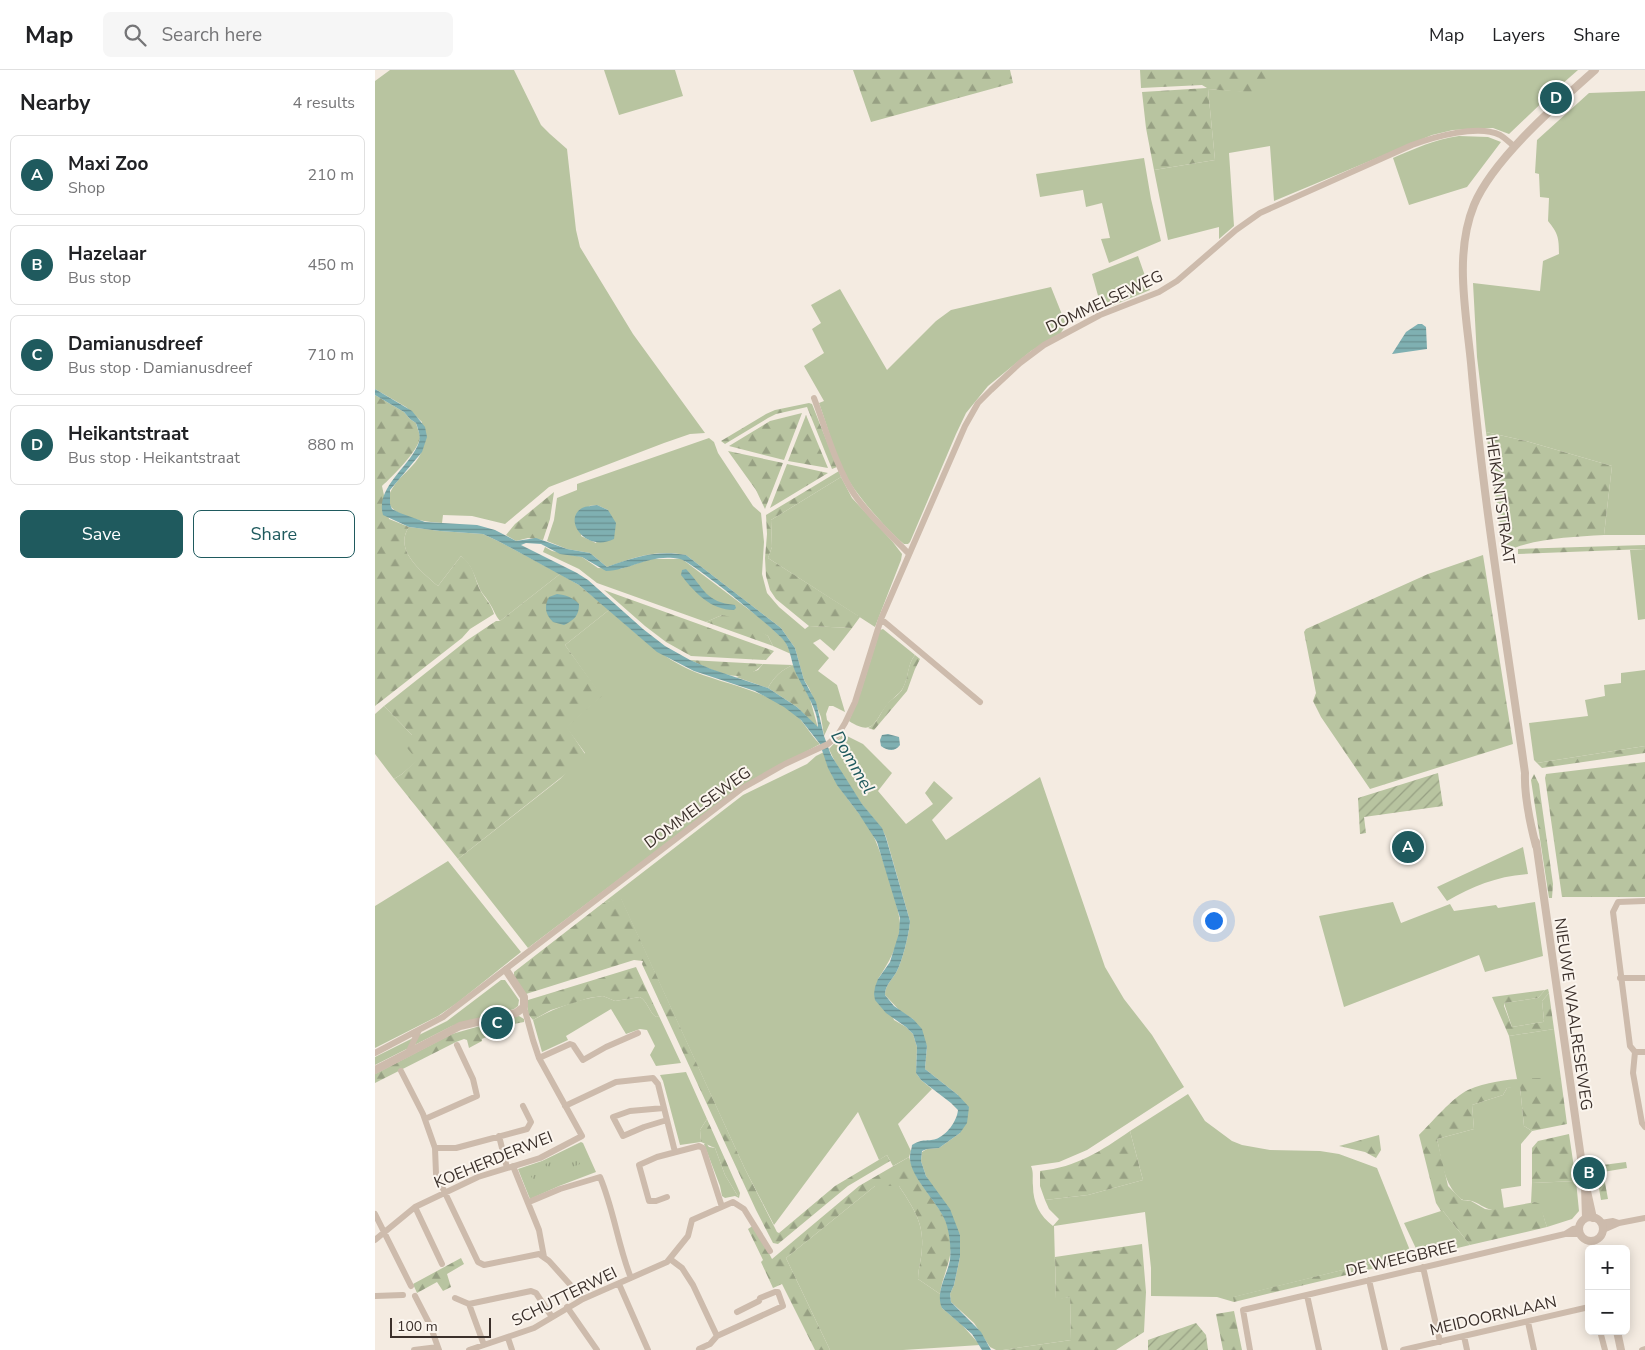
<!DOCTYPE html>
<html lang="en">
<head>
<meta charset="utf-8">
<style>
	body { margin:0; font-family:"Nunito Sans",sans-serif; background:#f6f6f6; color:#202124 }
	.controls { position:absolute; right:15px; bottom:15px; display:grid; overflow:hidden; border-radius:8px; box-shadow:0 2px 12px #0003 }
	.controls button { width:45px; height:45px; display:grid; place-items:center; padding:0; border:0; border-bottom:1px solid #e0e0e0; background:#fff; color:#202124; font:25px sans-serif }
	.scale { position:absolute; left:15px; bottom:12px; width:101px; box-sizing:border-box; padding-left:5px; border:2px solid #3b302b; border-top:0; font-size:14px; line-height:18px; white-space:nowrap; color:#3b302b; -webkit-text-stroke:4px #fbf5ee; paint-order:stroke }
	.you { position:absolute; left:838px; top:850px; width:18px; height:18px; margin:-12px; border:4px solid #fff; border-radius:50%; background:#1a73e8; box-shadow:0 0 0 8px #1a73e833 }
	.badge { display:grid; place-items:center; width:32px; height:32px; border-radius:50%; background:#1f5a5e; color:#fff; font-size:16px; font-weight:700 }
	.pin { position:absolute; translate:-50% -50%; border:2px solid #fff; box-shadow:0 1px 5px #0006 }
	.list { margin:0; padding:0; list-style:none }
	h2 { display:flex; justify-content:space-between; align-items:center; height:65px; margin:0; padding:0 20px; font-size:21px }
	h2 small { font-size:16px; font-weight:400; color:#757577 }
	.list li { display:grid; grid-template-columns:32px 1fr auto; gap:15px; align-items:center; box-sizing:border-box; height:80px; margin:0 10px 10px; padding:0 10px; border:1px solid #e0e0e0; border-radius:8px }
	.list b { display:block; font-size:19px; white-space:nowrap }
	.list p { margin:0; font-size:16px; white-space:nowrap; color:#757577 }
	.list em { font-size:16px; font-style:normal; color:#757577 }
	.actions { display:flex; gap:10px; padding:15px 20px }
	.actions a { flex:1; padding:11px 0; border:1px solid #1f5a5e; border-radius:8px; text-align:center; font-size:18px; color:#1f5a5e }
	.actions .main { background:#1f5a5e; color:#fff }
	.icon { flex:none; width:28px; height:28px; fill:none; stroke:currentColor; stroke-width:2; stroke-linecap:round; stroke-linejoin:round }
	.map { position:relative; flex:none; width:1270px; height:1280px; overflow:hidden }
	header { display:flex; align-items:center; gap:30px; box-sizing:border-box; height:70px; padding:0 25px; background:#fff; border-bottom:1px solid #e0e0e0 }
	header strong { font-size:24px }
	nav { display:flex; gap:28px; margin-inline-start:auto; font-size:18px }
	.search { width:350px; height:45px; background:#f6f6f6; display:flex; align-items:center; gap:12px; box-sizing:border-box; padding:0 18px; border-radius:8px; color:#757577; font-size:19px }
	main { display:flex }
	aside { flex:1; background:#fff }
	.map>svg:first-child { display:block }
	.grass { fill:#b8c4a0; fill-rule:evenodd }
	.forest { fill:url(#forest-firs) }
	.park { fill:url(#park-tufts) }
	.garden { fill:url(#garden-furrows) }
	.water { fill:url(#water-rules); fill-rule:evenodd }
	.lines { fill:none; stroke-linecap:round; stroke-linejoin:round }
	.minor { stroke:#cdbbac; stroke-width:6 }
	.tertiary { stroke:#cdbbac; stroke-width:8 }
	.labels { text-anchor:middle; stroke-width:4; stroke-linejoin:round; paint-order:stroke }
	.street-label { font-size:16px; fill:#3b302b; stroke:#fbf5ee }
	.water-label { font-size:18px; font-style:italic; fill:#1f5a5e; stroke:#fbf5ee }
</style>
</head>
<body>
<header>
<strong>Map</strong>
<div class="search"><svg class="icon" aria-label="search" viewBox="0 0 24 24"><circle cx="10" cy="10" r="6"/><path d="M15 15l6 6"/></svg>Search here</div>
<nav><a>Map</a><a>Layers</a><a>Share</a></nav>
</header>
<main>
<aside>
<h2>Nearby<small>4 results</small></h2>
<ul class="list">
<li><span class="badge">A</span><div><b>Maxi Zoo</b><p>Shop</p></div><em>210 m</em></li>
<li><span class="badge">B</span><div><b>Hazelaar</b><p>Bus stop</p></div><em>450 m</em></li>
<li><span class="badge">C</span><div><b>Damianusdreef</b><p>Bus stop · Damianusdreef</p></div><em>710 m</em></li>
<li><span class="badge">D</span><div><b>Heikantstraat</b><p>Bus stop · Heikantstraat</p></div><em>880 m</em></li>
</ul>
<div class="actions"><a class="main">Save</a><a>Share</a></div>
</aside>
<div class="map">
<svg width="1270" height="1280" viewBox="0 0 1270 1280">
	<defs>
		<pattern id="forest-firs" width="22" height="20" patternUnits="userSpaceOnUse" patternTransform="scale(1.25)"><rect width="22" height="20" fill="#b8c4a0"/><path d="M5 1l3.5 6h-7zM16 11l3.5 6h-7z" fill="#97a083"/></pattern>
		<pattern id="park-tufts" width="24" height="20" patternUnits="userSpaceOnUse" patternTransform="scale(1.25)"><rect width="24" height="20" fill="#b8c4a0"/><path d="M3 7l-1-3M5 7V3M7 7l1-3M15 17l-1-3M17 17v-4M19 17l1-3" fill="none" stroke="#97a083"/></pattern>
		<pattern id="garden-furrows" width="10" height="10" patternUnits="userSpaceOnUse" patternTransform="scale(1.25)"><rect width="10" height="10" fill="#b8c4a0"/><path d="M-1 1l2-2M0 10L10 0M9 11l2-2" fill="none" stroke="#97a083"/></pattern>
		<pattern id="water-rules" width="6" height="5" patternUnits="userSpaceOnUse" patternTransform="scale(1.25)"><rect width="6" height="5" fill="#7fb0b2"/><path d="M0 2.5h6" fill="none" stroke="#699091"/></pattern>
	</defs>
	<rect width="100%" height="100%" fill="#f4ebe1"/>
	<path class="grass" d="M15 0H139L166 55 175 64 192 79 201 160 205 177 258 264 330 363 315 364 289 373 174 417 130 454 97 446 68 445 67 453C51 452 0 446 17 419 24 406 40 397 46 383 49 375 47 361 47 352L31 337 0 319V11Z
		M229 0H300L308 26 244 45Z
		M891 0H1203L1178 22 1134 64 1118 58 1078 60 1057 65 899 131 895 76 854 83 859 156 844 169V157L793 170 779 100 840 90 833 19 891 23Z
		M1270 21V465H1229L1237 396 1151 371 1111 362 1102 287 1098 213 1165 221 1168 191 1184 184C1184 168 1183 163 1173 151L1174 128 1165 127 1164 104 1160 103 1162 70 1214 23Z
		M1084 66 1113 67 1126 72 1092 117 1034 135 1018 88C1039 79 1060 69 1084 66Z
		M769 88 776 129 786 171 734 193 726 169 735 168 727 133 711 137 708 120 665 127 661 104Z
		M763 186 775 220 727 240 717 204Z
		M676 217 690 252 689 258 685 264 656 281 613 316 591 343 581 364 535 472 533 474H529C513 461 483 427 473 409 460 386 453 358 444 333L449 331 429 296 449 283 437 259 446 253 436 235 465 219 512 300 561 251 576 240Z
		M334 368 339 372 343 383 378 436 386 443 389 472 387 504 392 523 404 537 430 559 434 556 477 558 459 581 445 569 438 573 454 588 443 601 462 615 470 642 458 636H454L451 644 452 650 455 653 449 666 446 647 434 618 429 610 420 578 406 558 311 485C281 479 260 487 232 497L215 483 192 479 172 471 179 450 182 428 202 420V414ZM222 435 233 440 221 473 206 466 214 436Z
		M466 407 477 428 517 471 527 484 526 490 500 557 393 488 397 477 396 450Z
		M34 457 65 461 108 464 125 472 185 504 125 551C120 545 119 540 115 534 112 528 106 523 104 517 99 505 97 495 86 486L63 516C47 502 18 480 34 457Z
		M170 477 177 481 207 487 223 498 245 499 276 489H307L389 551 410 571 416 584 398 576 393 566 347 545 331 552 222 513 204 499 168 482Z
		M1270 479V549L1263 550 1255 480Z
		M234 540C261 563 286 588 320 602 353 615 389 620 418 642 429 651 435 665 445 674L366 717 153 878 83 789 185 709 210 683 191 657 226 626 190 575Z
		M508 559 540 585C532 595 534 607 528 618 524 625 517 628 512 635 499 651 499 667 474 651L486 621 505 560Z
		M388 594 418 595C406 600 399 607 393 618L361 607 383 600Z
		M1270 600V676L1162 693 1159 690 1154 653 1213 646 1210 630 1230 626 1229 615 1246 613V603Z
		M9 636 37 665 43 690 27 704 19 709 0 684V644Z
		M468 664 488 674 517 703 503 721 531 754 558 734 550 723 559 711 578 728 557 750 571 770 665 707 730 897 749 929 777 965 809 1017 712 1080 684 1092 656 1096C659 1103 657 1108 658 1116 658 1133 665 1146 678 1156L684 1149 674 1139 670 1130 713 1125 768 1110 755 1061 813 1024 830 1051 857 1071 867 1075 895 1080 945 1081 964 1084 1002 1098 1036 1183 859 1227V1232L842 1227 776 1226V1198L770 1142 679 1156 681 1229 695 1227 696 1270 628 1280H621L615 1277 599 1253 576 1232 575 1224 579 1215 585 1187V1165L551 1106 546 1091 547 1082 552 1079 564 1078 585 1063 583 1025 550 999 552 976 538 949 525 941 510 925C510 915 517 910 522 901 528 889 534 864 535 851L511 767C505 754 495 745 486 733 475 716 462 698 454 679Z
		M449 682C455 713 480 735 496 761 504 775 526 841 525 856 524 875 513 894 503 909L519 950 531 957 538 964 542 977 541 1003 546 1010 557 1019 523 1054 536 1081 534 1087 518 1096 512 1085 504 1090 483 1042 399 1155 370 1099 246 829 228 833 368 725 432 694 441 686Z
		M1148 777 1153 804C1122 806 1098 816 1072 831L1062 817Z
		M73 791 146 882 82 933 63 946 0 978V836Z
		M1018 832 1026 853 1075 834 1079 841 1121 835 1123 838 1160 832 1168 886 1110 902 1104 885 969 937 944 846Z
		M126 910H130L144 930 143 936 139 939 77 956 0 995V987L72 951Z
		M1173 919 1174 923 1167 931 1169 950 1168 952 1137 957 1129 933 1163 928 1170 920Z
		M228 926 240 931 265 927C273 932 274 942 281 947L284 946 306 993 281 996 275 985 280 976 272 960 265 959 251 964 236 939 191 966 193 970 167 982 158 950C180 938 203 929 228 926Z
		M1179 959 1186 1009H1142L1134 966Z
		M311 1002 332 1049 325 1060 326 1072 305 1075 288 1011 285 1005Z
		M1141 1016 1145 1017 1149 1056 1157 1061 1146 1074V1116L1126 1119 1129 1139C1113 1143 1110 1136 1097 1131 1093 1130 1089 1131 1086 1129 1068 1114 1067 1090 1062 1069L1099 1059 1097 1035 1128 1025 1132 1018Z
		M206 1072 208 1073 221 1102 184 1116 155 1129 143 1099 167 1091Z
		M331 1073 334 1077 340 1078 350 1105 364 1128 360 1126 350 1128 347 1126 345 1116 329 1074Z
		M1201 1111 1204 1141 1197 1149 1172 1157C1168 1147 1168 1139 1160 1132L1156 1133 1157 1113Z
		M500 1116H524C537 1136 549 1152 547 1177 547 1188 543 1198 543 1209L565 1224 567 1238 587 1255 605 1275 528 1280H455L411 1188Z
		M1066 1141H1068L1095 1175 1045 1187 1029 1153Z"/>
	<path class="forest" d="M478 0H635L638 13 496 52Z
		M765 0H891V24L833 19 840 90 779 100 771 58 767 22 832 18 827 15 766 18Z
		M0 325 29 342 35 349 41 353C42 358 45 363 45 368 43 381 17 407 7 416L14 449 34 457C18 480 47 502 63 516L86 486C98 494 99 506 104 518 109 528 116 533 119 544L95 559 87 568 0 636Z
		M434 333 437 334 462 397 457 399 432 337 401 344 393 348 350 374 346 371 391 344 400 340Z
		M427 343 409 390 354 376 395 351Z
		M431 345 453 398 413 391Z
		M1111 362 1151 371 1237 396 1229 465C1195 467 1160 468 1129 482Z
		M353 381 408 393 390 439 381 420Z
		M412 394 453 403 395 438Z
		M464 401 466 407 396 450 397 477 393 488 485 547 477 558 434 556 401 529 395 520 391 506 390 488 392 464 391 445Z
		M179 422 175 449 168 470 153 468 141 471 131 465 140 454Z
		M1270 475V479L1143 484V479Z
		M1108 485 1138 674 995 719 946 647 938 631 941 623 929 562 931 559 1053 504Z
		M185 504 204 515 234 540 190 575 227 626 192 657 212 687 83 789 19 709 27 704 42 690 28 673 37 665 9 636 91 571 121 551H125Z
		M229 520 399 581 391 590 316 586 291 572 270 556Z
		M347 545 365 549 393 566 398 576 331 552Z
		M540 585 545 589 540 599 532 621 499 660 493 658C503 653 505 643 512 634 517 628 525 625 528 618 534 606 532 595 540 585Z
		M315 590 388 594C367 618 338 600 315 590Z
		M418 595 435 629 443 658 422 637 393 618C399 607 406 600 418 595Z
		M1270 676V683L1167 698 1162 693Z
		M1270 692V827H1187L1170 708 1171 704Z
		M1159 704 1164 714 1166 729 1178 814 1177 828H1174L1156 710Z
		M246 828 370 1099 402 1162 404 1163 410 1158 460 1116 512 1085 515 1091 473 1116 403 1174 398 1173 381 1140 267 894 268 891 259 890 151 924 139 906V902L228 833Z
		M261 897 284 946 281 947C274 942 273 932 265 927L240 931 228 926 214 928 176 940 158 950 153 944V930Z
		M1170 920 1163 928 1129 933V936L1137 957 1168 952 1169 950 1167 931 1174 923 1179 959 1134 966 1117 927Z
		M140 946H144L149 949V952L139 954 107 969V971L94 978 92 970 89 969 81 972 0 1013V1004L77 964Z
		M1174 1008 1186 1009 1192 1054 1157 1061 1149 1056 1145 1017 1132 1018 1128 1025 1097 1035 1099 1059 1062 1069 1073 1116 1087 1130 1096 1131 1110 1139 1117 1140 1160 1132 1165 1134C1168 1142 1169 1149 1172 1157L1095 1175 1068 1141H1066L1061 1133 1044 1065C1056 1053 1078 1027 1093 1020 1118 1009 1147 1008 1174 1008Z
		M332 1049 362 1116 365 1123 364 1128 350 1105 340 1078 326 1072 325 1060Z
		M755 1061 768 1110 713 1125 670 1130 665 1116V1101C702 1097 726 1081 755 1061Z
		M1194 1064 1201 1111 1157 1113V1078L1163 1071Z
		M1004 1065 1006 1080 1001 1088 990 1082 964 1076Z
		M534 1087C537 1096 540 1105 545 1112 559 1134 577 1149 576 1178 575 1194 567 1208 565 1224L543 1209C543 1198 547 1188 547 1177 549 1152 537 1136 524 1116H500L411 1188 455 1280H440L407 1214 398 1218 386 1192 388 1190 373 1159 379 1155 397 1189 484 1116Z
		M1251 1092 1252 1098 1228 1102 1233 1129 1226 1130 1220 1096Z
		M767 1174 771 1222 769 1262 741 1280H628L696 1270 695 1227 681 1230 680 1187Z
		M1036 1183 1038 1189 859 1232 858 1227Z
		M86 1188 89 1194 72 1204 76 1217 68 1221 62 1212 42 1223 38 1214Z
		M859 1241 867 1280H848L841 1244Z"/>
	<path class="park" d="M200 1082 205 1094 159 1113 156 1106 172 1100 170 1094Z"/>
	<path class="garden" d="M1063 703 1068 736 989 747 991 763 985 764 983 728Z
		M821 1253 831 1265 833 1280H773V1270Z"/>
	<path class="water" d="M1043 254H1047L1051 257 1052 279 1017 284 1031 262Z
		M0 319 37 341 50 357 52 367 47 382 15 420V434L17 439 25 443 50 452 102 455 120 460 141 471 161 468 192 479 215 483 232 497C260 487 281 480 311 485L406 558 420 578 429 610 441 632 449 666 456 685 487 734 507 758 511 768 535 851C534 864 528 889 522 901 517 910 510 915 510 925L519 936 538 949 547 959 552 976 550 999 583 1025 594 1037 592 1053 585 1063 564 1078 552 1079 547 1081 546 1091 551 1106 575 1139 585 1165V1187L579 1215 575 1224 576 1232 606 1262 616 1280H607L597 1264 567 1238C560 1222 572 1206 575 1190 576 1178 575 1167 572 1156 567 1135 533 1107 535 1086 535 1082 537 1078 537 1075 549 1068 551 1072 561 1069 572 1065 582 1051 583 1040L576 1033 546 1010 541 1003 542 977 538 964 531 957 511 943 500 930 499 924 500 917 503 909 515 892 524 863 525 848 502 772 484 744 462 715 453 698 445 674 426 650 409 637 380 621 319 601 282 582 204 515 125 472 108 464 65 461 34 457 8 445C0 417 36 396 44 372 46 366 43 359 41 353L35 349 29 342 0 325ZM151 473 166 474 185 484 207 487 231 501C257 500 275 483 305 489 315 490 404 562 410 572 416 581 416 591 420 601 428 619 443 638 443 657L422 637 393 618 336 599 315 590 290 576 268 559 213 510 202 503 146 475Z
		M222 435 233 440 241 453 239 469C211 483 187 450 207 438 211 436 217 436 222 435Z
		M311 499C330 519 330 532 360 535L361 538 359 540C336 540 320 523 306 505L307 500Z
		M182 524C191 525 197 527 204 534 204 546 199 550 189 555L178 552C170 544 169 537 174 527Z
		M513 664 524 667 525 675C520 682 513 681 506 676L505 670 507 665Z"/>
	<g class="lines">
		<path class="minor" d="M439 328C450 357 462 399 479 424 494 446 515 464 533 483
			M506 549 605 632
			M1245 908H1270
			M1260 982 1255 976 1238 842 1243 832 1270 831
			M1260 982 1258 1003 1267 1053 1270 1057
			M1260 982H1270
			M0 983 68 947 366 719 410 694 453 674 462 666 470 653 480 632 506 549 590 356 603 333 616 320 645 293 669 275 725 245 784 222 802 211 861 160 885 143 1037 75C1059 67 1103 54 1125 65 1130 68 1135 73 1140 77
			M33 983 44 960
			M164 988 195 974 198 975 208 990 231 977 263 963
			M26 1001 48 1044 60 1078 61 1104 103 1192 109 1195 164 1184 174 1191 208 1229
			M190 1036 241 1012 278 1008 283 1014 300 1082
			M289 1038 255 1041 238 1047 248 1066 269 1057 292 1050
			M50 1049 102 1026 98 1009 82 975
			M124 1066 132 1098
			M60 1078H81L152 1059 156 1052 148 1036
			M138 1096 164 1160 169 1187
			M292 1127 281 1131H274L264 1095 282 1087 324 1076 328 1078 347 1137
			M154 1132 185 1119 225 1107C239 1140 243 1176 256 1208
			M40 1137 67 1194
			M0 1144 36 1216
			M1226 1153 1238 1151 1244 1153
			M1228 1160 1244 1153 1270 1148
			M1190 1164H1205
			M0 1170 40 1137 103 1107 165 1088 207 1066 164 988 158 970 149 937
			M295 1189 307 1198 318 1215 342 1266
			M1048 1197 1065 1272
			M994 1210 1010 1280
			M244 1214 273 1280
			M932 1225 944 1280
			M0 1226 28 1225
			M40 1226 55 1255 64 1280
			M80 1228 94 1234 156 1221 161 1223 177 1247
			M94 1234 109 1275
			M192 1237 222 1280
			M1153 1252 1159 1280
			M1225 1261 1230 1280
			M1089 1266 1092 1280
			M133 1268 137 1280
			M39 1280 63 1277
			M94 1280 159 1258 208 1229 292 1192 313 1166 317 1150 358 1132 369 1139 395 1181
			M325 1280 324 1279 335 1274 342 1266 408 1236 403 1222H400L385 1228 384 1231 362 1242
			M875 1280 868 1240 1190 1164 1198 1159 1204 1158
			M1028 1280 1214 1237
			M1267 1280 1270 1279"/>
		<path class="tertiary" d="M1161 772 1210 1116 1211 1148
			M1161 776C1155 753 1149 727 1150 703 1131 567 1108 430 1096 293 1091 242 1079 184 1099 135 1118 89 1183 33 1220 0
			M0 1000 85 956 141 943 149 937V927L131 900
			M1212 1121 1218 1148
			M1204 1159a12 12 0 1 1 24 0a12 12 0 1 1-24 0Z
			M1242 1261 1246 1280"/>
	</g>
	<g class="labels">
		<g class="street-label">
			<text transform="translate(729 231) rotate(-25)" y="6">DOMMELSEWEG</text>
			<text transform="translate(1126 430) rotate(82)" y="6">HEIKANTSTRAAT</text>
			<text transform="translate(322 737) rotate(-36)" y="6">DOMMELSEWEG</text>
			<text transform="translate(1199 944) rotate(82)" y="6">NIEUWE WAALRESEWEG</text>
			<text transform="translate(118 1089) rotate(-22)" y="6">KOEHERDERWEI</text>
			<text transform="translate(1026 1188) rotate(-13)" y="6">DE WEEGBREE</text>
			<text transform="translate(189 1226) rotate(-26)" y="6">SCHUTTERWEI</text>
			<text transform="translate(1118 1245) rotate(-13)" y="6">MEIDOORNLAAN</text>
		</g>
		<g class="water-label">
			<text transform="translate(478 692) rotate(60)" y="6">Dommel</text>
		</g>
	</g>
</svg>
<div class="controls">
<button>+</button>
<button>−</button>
</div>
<div class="scale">100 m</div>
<div class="you"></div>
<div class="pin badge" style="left:1033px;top:777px">A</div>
<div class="pin badge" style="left:1214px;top:1103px">B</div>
<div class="pin badge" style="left:122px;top:953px">C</div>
<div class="pin badge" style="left:1181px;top:28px">D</div>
</div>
</main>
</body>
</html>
